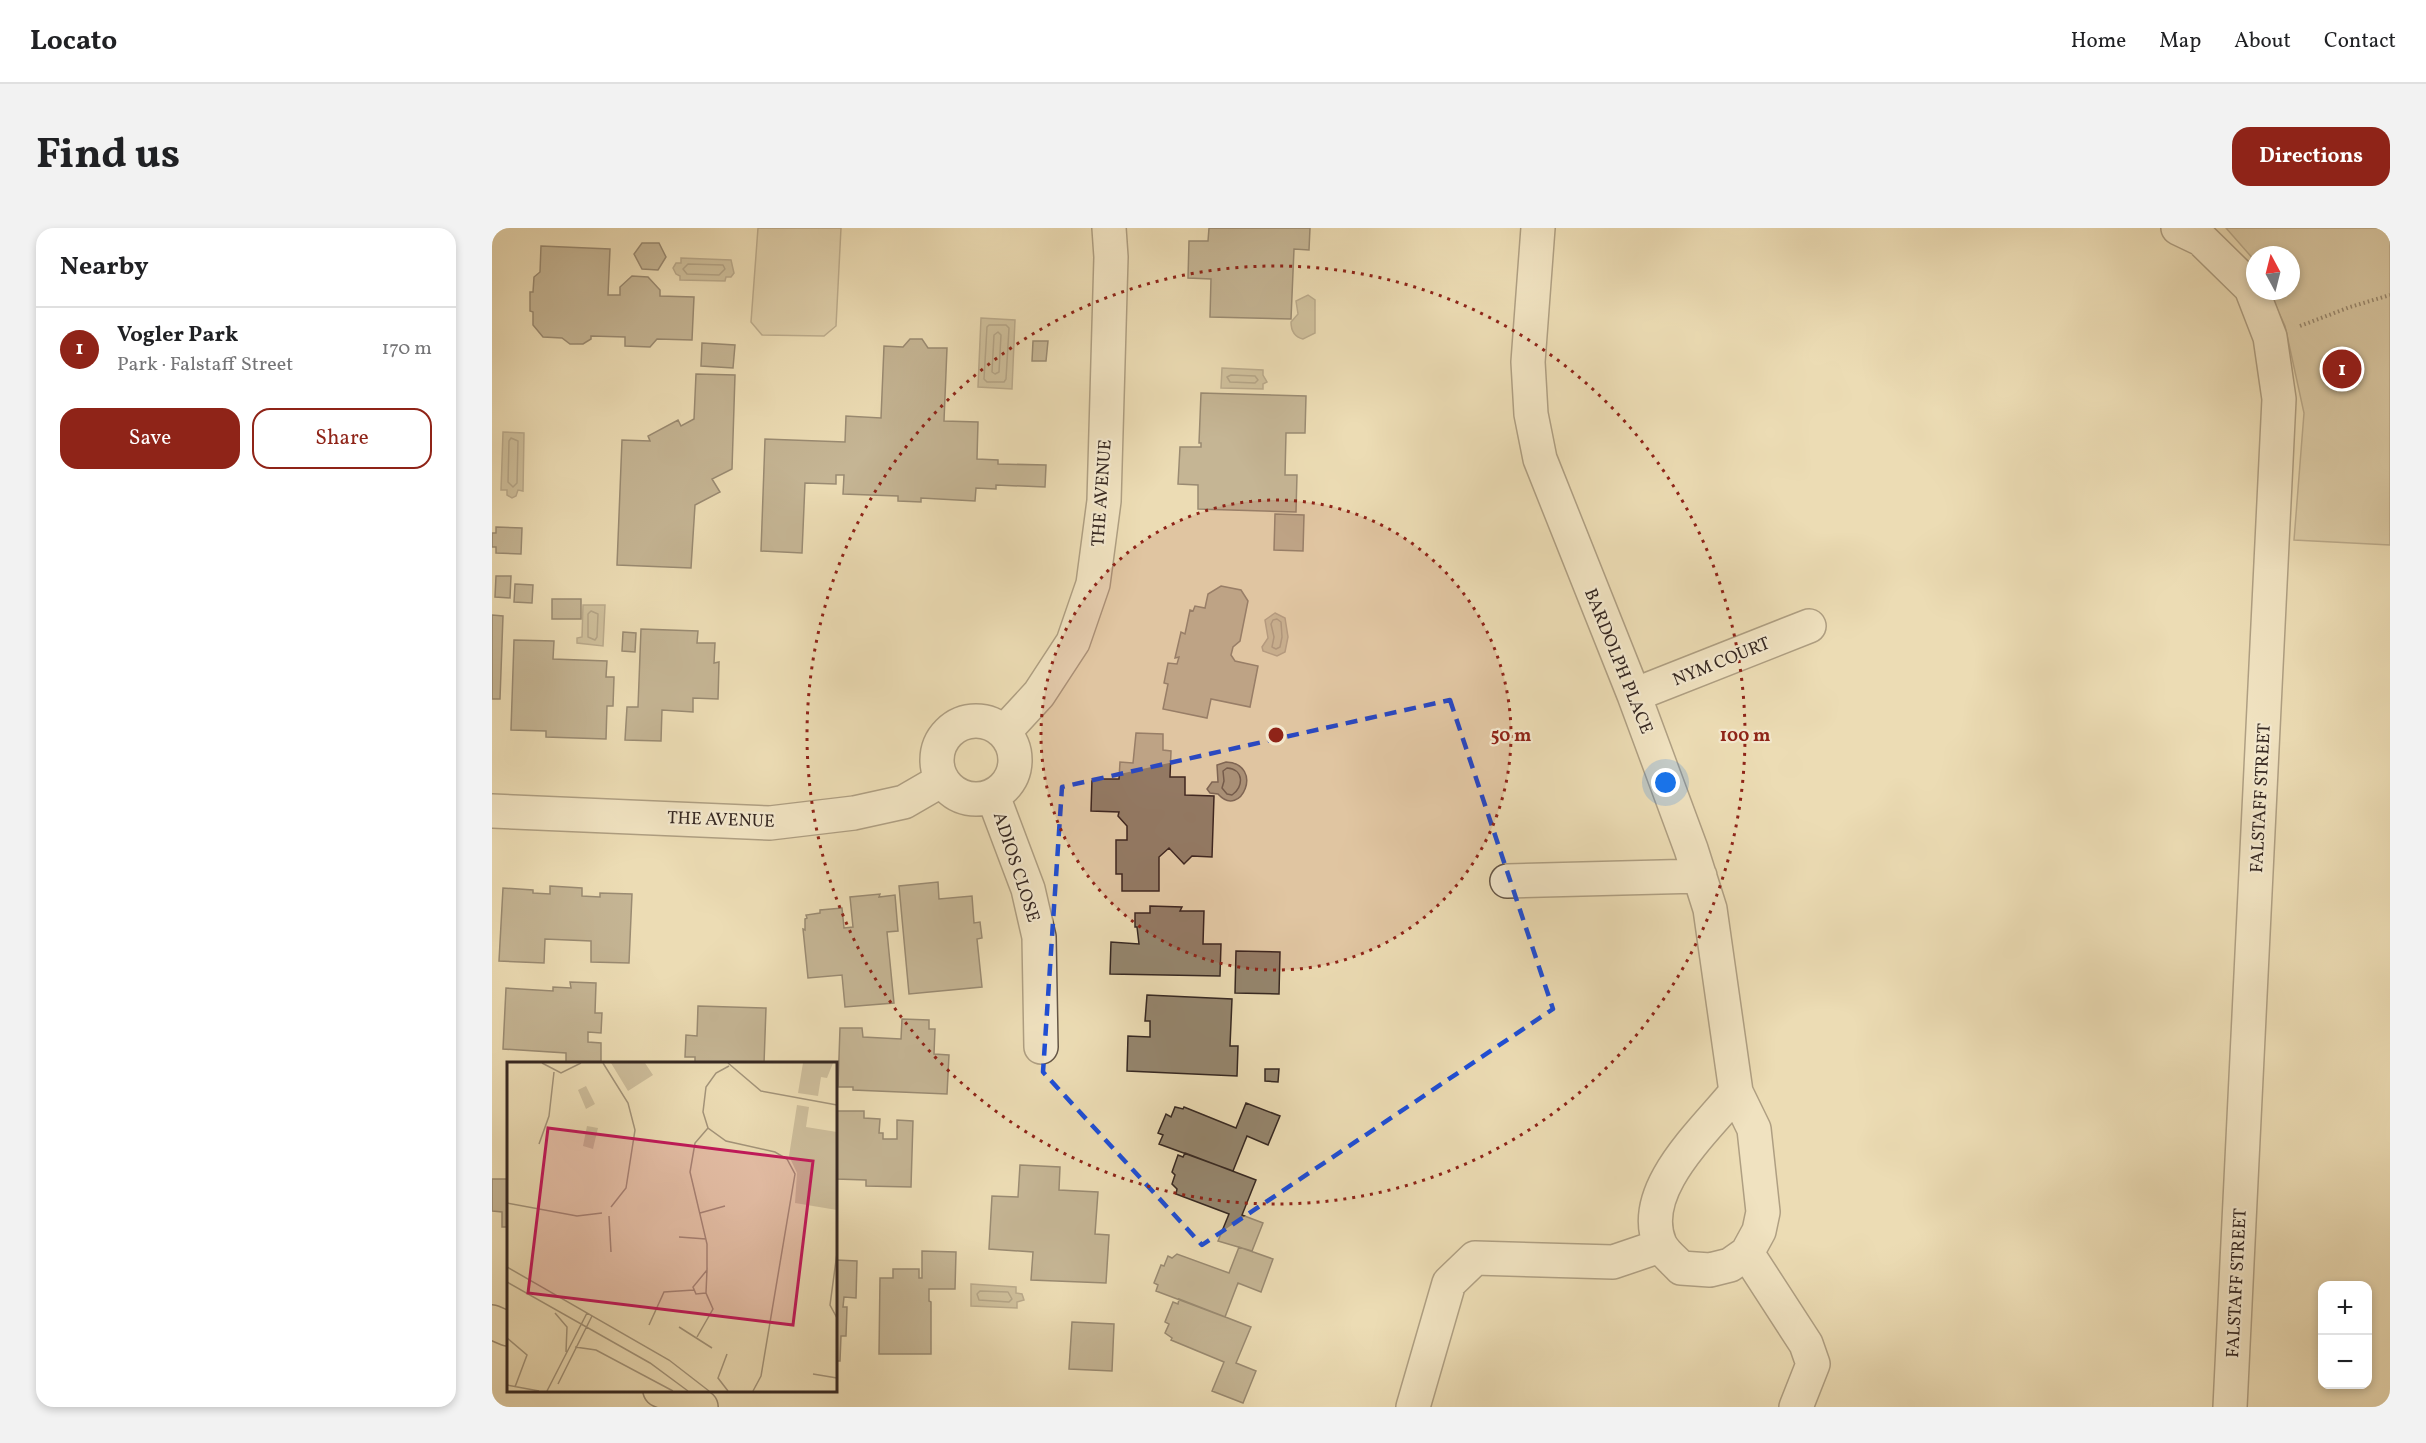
<!DOCTYPE html>
<html lang="en">
<head>
<meta charset="utf-8">
<style>
	body { margin:0; font-family:Vollkorn,serif; background:#f2f2f2; color:#202124 }
	.controls { position:absolute; right:18px; bottom:18px; display:grid; overflow:hidden; border-radius:12px; box-shadow:0 3px 9px #0003 }
	.controls button { width:54px; height:54px; display:grid; place-items:center; padding:0; border:0; border-bottom:2px solid #e0e0e0; background:#fff; color:#202124; font:30px sans-serif }
	.compass { position:absolute; left:1754px; top:18px; width:54px; height:54px; border-radius:50%; background:#fff; box-shadow:0 3px 9px #0003; rotate:353deg }
	.you { position:absolute; left:1174px; top:555px; width:21px; height:21px; margin:-15px; border:4px solid #fff; border-radius:50%; background:#1a73e8; box-shadow:0 0 0 9px #1a73e833 }
	.badge { display:grid; place-items:center; width:39px; height:39px; border-radius:50%; background:#8f2418; color:#fff; font-size:20px; font-weight:700 }
	.pin { position:absolute; translate:-50% -50%; border:3px solid #fff; box-shadow:0 2px 6px #0006 }
	.list { margin:0; padding:0; list-style:none }
	h2 { display:flex; justify-content:space-between; align-items:center; height:78px; margin:0; padding:0 24px; font-size:26px }
	h2 small { font-size:20px; font-weight:400; color:#757577 }
	.list li { display:grid; grid-template-columns:39px 1fr auto; gap:18px; align-items:center; box-sizing:border-box; height:84px; padding:0 24px; border-top:2px solid #e0e0e0 }
	.list b { display:block; font-size:22px; white-space:nowrap }
	.list p { margin:0; font-size:20px; white-space:nowrap; color:#757577 }
	.list em { font-size:20px; font-style:normal; color:#757577 }
	.actions { display:flex; gap:12px; padding:18px 24px }
	.actions a { flex:1; padding:14px 0; border:2px solid #8f2418; border-radius:18px; text-align:center; font-size:21px; color:#8f2418 }
	.actions .main { background:#8f2418; color:#fff }
	.map { position:relative; flex:none; width:1898px; height:1179px; overflow:hidden; border-radius:18px }
	header { display:flex; align-items:center; gap:36px; box-sizing:border-box; height:84px; padding:0 30px; background:#fff; border-bottom:2px solid #e0e0e0 }
	header strong { font-size:28px }
	nav { display:flex; gap:33px; margin-inline-start:auto; font-size:21px }
	.intro { display:flex; align-items:center; justify-content:space-between; box-sizing:border-box; height:144px; padding:0 36px }
	h1 { margin:0; font-size:42px }
	.button { padding:15px 27px; border-radius:18px; background:#8f2418; color:#fff; font-size:21px; font-weight:700 }
	main { display:flex; gap:36px; padding:0 36px }
	aside { flex:1; background:#fff; border-radius:18px; box-shadow:0 3px 9px #0003 }
	.map>svg:first-child { display:block }
	.green { fill:#cdbd9b; stroke:#82725e; stroke-width:1.5 }
	.water { fill:#ae9f82; stroke:#7e6f5c; stroke-width:1.5 }
	.lines { fill:none; stroke-linecap:round; stroke-linejoin:round }
	.shore { stroke:#726452; stroke-width:1.5 }
	.building { fill:#95866e; stroke:#362822; stroke-width:1.5 }
	.minor-casing { stroke:#645546; stroke-width:36 }
	.highway-casing { stroke:#362822; stroke-width:36 }
	.path { stroke:#362822; stroke-width:4; stroke-dasharray:1.5 3; stroke-linecap:butt }
	.minor { stroke:#f3e8ce; stroke-width:33 }
	.highway { stroke:#ecdcb4; stroke-width:33 }
	.marked { fill:none; stroke:#1d4ed8; stroke-width:4.5; stroke-dasharray:12 8; stroke-linejoin:round }
	.ring { fill:none; stroke:#8f2418; stroke-width:3; stroke-dasharray:3 6 }
	.labels { text-anchor:middle; stroke-width:4.5; stroke-linejoin:round; paint-order:stroke }
	.street-label { font-size:18px; fill:#362822; stroke:#f3e8ce }
	.inset-road { fill:none; stroke:#a3947a; stroke-width:1.5 }
	.view { fill:#c2185b; fill-opacity:0.15; stroke:#c2185b; stroke-width:3 }
	.inset-edge { fill:none; stroke:#362822; stroke-width:3 }
	.centre { fill:#8f2418; stroke:#f3e8ce; stroke-width:3 }
	.ring-label { font-size:18px; text-anchor:middle; font-weight:bold; fill:#8f2418; stroke:#f3e8ce; stroke-width:4.5; stroke-linejoin:round; paint-order:stroke }
</style>
</head>
<body>
<header>
<strong>Locato</strong>
<nav><a>Home</a><a>Map</a><a>About</a><a>Contact</a></nav>
</header>
<div class="intro"><h1>Find us</h1><a class="button">Directions</a></div>
<main>
<aside>
<h2>Nearby<small></small></h2>
<ul class="list">
<li><span class="badge">1</span><div><b>Vogler Park</b><p>Park · Falstaff Street</p></div><em>170 m</em></li>
</ul>
<div class="actions"><a class="main">Save</a><a>Share</a></div>
</aside>
<div class="map">
<svg width="1898" height="1179" viewBox="0 0 1898 1179">
	<rect width="100%" height="100%" fill="#ecdcb4"/>
	<filter id="stains"><feTurbulence type="fractalNoise" baseFrequency=".00333" numOctaves="4"/><feColorMatrix values="0 0 0 0 .2 0 0 0 0 .09 0 0 0 0 .02 0 0 0 .5 -.17"/></filter>
	<radialGradient id="worn" r=".72"><stop offset=".6" stop-color="#630" stop-opacity="0"/><stop offset="1" stop-color="#630" stop-opacity=".3"/></radialGradient>
	<path class="green" d="M266 0H349L344 98 332 108 270 107 259 94Z
		M1734 0H1898V317L1802 312 1812 185 1793 98 1777 63H1799V27H1763V33Z"/>
	<path class="water" d="M189 30 239 32 242 45 239 49H234L233 53 188 52V48L184 46 181 40 184 35H189Z
		M816 67 823 72V105L811 111C803 109 799 103 799 94L806 86 804 73Z
		M489 90 523 92 520 161 486 159Z
		M730 140 771 142V147L775 154 771 156V161L729 160Z
		M11 204 32 205 31 263 26 262 24 268 20 270 15 267V262H9Z
		M91 377H113L111 418 85 415V410L90 409Z
		M783 385 793 390 796 409 793 424 785 428 771 423 770 419 776 410 773 392Z
		M734 534C773 536 749 592 726 566L718 565 715 561 720 554H726L725 537Z
		M479 1056 524 1059V1065L530 1066 532 1072 525 1074V1080L479 1078Z"/>
	<g class="lines">
		<path class="shore" d="M196 36 231 37 233 41 227 47 195 46 191 41Z
			M497 97H514L517 100 514 151 512 154H495L492 151 495 99Z
			M506 104 509 107 507 144 503 146 500 144 502 107Z
			M739 147 763 148 766 152 763 155 738 154 735 149Z
			M19 210 26 213 25 255 21 259 16 254 17 213Z
			M99 383 106 386 105 409 103 412 96 409V386Z
			M785 391 789 394 790 409 788 419 784 421 780 419 782 409 779 396 781 392Z
			M735 540C752 541 752 559 740 567L735 566 730 560 732 553 731 543Z
			M488 1063 516 1064 520 1071 517 1074 487 1072 485 1066Z"/>
	</g>
	<path class="building" d="M717 0H818L817 22 802 21 799 91 718 89 719 51 696 50 697 13H716Z
		M150 15H167L174 29 166 42 150 41 142 26Z
		M49 18 118 21 116 67H128V59L140 48 156 49 168 62V68L202 69 200 112 165 111 158 119 133 118V109L99 108V111L91 116H78L70 110 51 109 41 97V84L38 83V64H41L42 49 48 44Z
		M418 111H430L436 120H455L452 193 486 194 485 231 506 232V236L554 237 553 259 504 257V261L484 260 483 273 429 270V274L406 273V268L351 266 352 247H344V256L313 255 310 325 269 323 273 211 353 214 354 188 389 190 392 118 411 119Z
		M541 113H556L554 133H540Z
		M210 115 243 117 241 140 209 138Z
		M204 146 243 147 240 241 220 251 228 264 203 277 199 340 125 337 130 212 158 213 156 208 186 192 189 198 202 191Z
		M709 165 814 168 813 205H794L793 247H805L804 284 706 281V257L686 256 688 219H709V215H707Z
		M783 286 812 287 811 323 782 322Z
		M4 299 30 300 29 326 4 325V319H0V305H4Z
		M4 348H19L18 370 3 369Z
		M23 356 41 357 40 375 22 374Z
		M729 358 749 362 756 373 748 413 741 419 739 427 743 433 766 438 758 479 719 471 715 490 671 481 676 456 672 455 676 435 685 436 687 429 683 430 689 404 693 406 698 382 701 383 703 378 713 380 716 366Z
		M60 371H89V391H60Z
		M0 387 11 388 8 471H0Z
		M149 401 206 403 205 415H223L222 435 227 434 226 471 201 470V484L170 482 169 513 133 512 135 479H146Z
		M131 404 144 405 143 424 130 423Z
		M22 412 62 413 61 431 115 433 114 449H122L121 478H115L114 511 54 509V503L19 502Z
		M644 505 671 506V522L679 523 678 549H693V567L722 568 720 629 700 628 692 636 677 620 667 629V663H630V646H624V612H635V598L626 588 627 584 599 583 600 551H627L628 534 641 535Z
		M446 654 447 671 480 668 482 695 488 694 490 710 485 711 490 759 417 766 407 658Z
		M58 658 90 660V668L108 669V665L140 666 137 735 99 734V713L53 711 52 735 7 733 11 660 41 662V665L58 666Z
		M388 666 387 669 403 667 406 703 395 704 402 775 353 779 350 747 316 750 311 701 313 702V691L315 690 314 687 328 685V682L350 680 352 700 361 699 358 669Z
		M658 678 690 679 688 683H712L711 716H729L728 748 618 746 619 714 647 716 645 699H643V685H658Z
		M744 723 788 724 787 766 743 765Z
		M78 754 104 755 103 785H110L109 805 96 804V814L109 815V836H74V825L11 821 14 760 61 763V759L79 760Z
		M655 767 740 771 738 818H746L745 848 635 843 636 808 658 809V793H653Z
		M206 778 274 780 272 836H203V829H193L194 807 205 808Z
		M410 791 437 792V801H443L442 826 457 827 455 866 361 862V859H346L348 800H370L371 809 409 811Z
		M773 841H787L786 854 773 853Z
		M754 875 788 888 776 917 755 908 741 943 667 916 671 907 666 905 674 886 679 889 683 879 691 881 692 879 744 900Z
		M344 883H372V890L388 891 387 905H391V911H405V892L421 893 419 959 374 958V952L344 951Z
		M693 925 764 952 750 987 771 995 760 1023 726 1013 737 986 684 966 685 961 680 956 683 947 680 944 686 927 691 929Z
		M528 937 568 939 567 962 606 964 603 1006 617 1007 614 1055 539 1052 541 1024 497 1021 500 968 526 969Z
		M0 951H16V999H10V984L0 983Z
		M747 1019 781 1031 769 1064 746 1055 733 1089 664 1063 666 1057 662 1055 669 1037 672 1038 676 1028 680 1030 685 1026 737 1045Z
		M430 1023 464 1024 463 1061H437V1073L439 1074V1126H387L388 1050H401V1041H427V1050H430Z
		M344 1032 365 1033 364 1070 352 1069 351 1079H355L354 1108H349L348 1133H344Z
		M687 1071 759 1099 744 1135 764 1143 751 1175 720 1163 732 1134 679 1112 680 1110 673 1105 677 1096 673 1094 681 1074 686 1076Z
		M580 1094 622 1096 620 1143 577 1141Z"/>
	<g class="lines">
		<defs>
			<path id="minor" d="M1046 0 1036 134 1039 186 1048 231 1142 467 1199 621 1218 681 1244 864
				M1686 0 1709 11 1759 60 1778 109 1787 171 1738 1179
				M1142 467 1317 398
				M445 532a39 39 0 1 1 78 0a39 39 0 1 1-78 0Z
				M512 504 547 466 581 414 601 356 612 273 619 29 617 0
				M501 568 536 661 547 709 549 819
				M0 583 278 595 362 585 412 574 450 552
				M1015 653 1208 648
				M1244 864 1262 901 1271 984 1267 1003 1255 1025 1238 1037 1218 1042 1189 1040C1183 1033 1172 1025 1168 1016 1145 962 1213 903 1244 864Z
				M1255 1025 1314 1116 1321 1136 1304 1179
				M921 1179 957 1055 983 1030 1121 1034 1168 1018"/>
			<path id="highway" d="M0 1094 16 1101
				M168 1162 209 1179"/>
		</defs>
		<use href="#minor" class="minor-casing"/>
		<use href="#highway" class="highway-casing"/>
		<path class="path" d="M1808 98 1858 79 1898 67"/>
		<use href="#minor" class="minor"/>
		<use href="#highway" class="highway"/>
	</g>
	<path d="M0 0H1898V1179H0ZM958 472 1061 781 710 1017 551 844 570 559Z" fill="#ecdcb4" fill-opacity=".55" fill-rule="evenodd"/>
	<path class="marked" d="M958 472 1061 781 710 1017 551 844 570 559Z"/>
	<circle cx="784" cy="507" r="235" fill="#8f2418" fill-opacity=".12"/>
	<g class="ring">
		<circle cx="784" cy="507" r="235"/>
		<circle cx="784" cy="507" r="469"/>
	</g>
	<g class="labels">
		<g class="street-label">
			<text transform="translate(609 265) rotate(-86)" y="6">THE AVENUE</text>
			<text transform="translate(1127 433) rotate(68)" y="6">BARDOLPH PLACE</text>
			<text transform="translate(1229 433) rotate(-22)" y="6">NYM COURT</text>
			<text transform="translate(1768 570) rotate(-87)" y="6">FALSTAFF STREET</text>
			<text transform="translate(229 591) rotate(2)" y="6">THE AVENUE</text>
			<text transform="translate(525 639) rotate(72)" y="6">ADIOS CLOSE</text>
			<text transform="translate(1744 1055) rotate(-87)" y="6">FALSTAFF STREET</text>
		</g>
	</g>
	<g transform="translate(15 834)">
		<rect width="330" height="330" fill="#ecdcb4"/>
		<path d="M104 1H138L146 13 121 29ZM296 1H326L320 16 314 15 311 34 291 31ZM79 24 88 42 79 47 71 28ZM290 43 302 45 299 65 330 70V148L288 141 290 111 282 94ZM80 64 91 66 86 87 76 84Z" fill="#cdbd9b"/>
		<path class="inset-road" d="M35 1 54 11 74 1M96 1 121 41 128 68 119 126 104 145M221 1 254 29 330 43M222 4 209 11 199 25 196 50 201 66 219 79 268 90 280 97 288 112 254 314 246 329M32 82 42 54 47 10M0 141 70 154 95 151M193 151 218 144M102 154 104 190M172 175 199 177M330 191 323 243 330 256M0 205 162 298 202 329M200 208V182L183 110 188 81 201 66M0 220 143 301 181 329M48 251 60 265 59 290M142 263 157 230 187 228M172 265 205 286M190 275 206 247 199 231 200 208 186 225 189 232 199 231M0 276 20 293 8 325M68 285 89 288 166 329M220 292 211 316 221 329M306 312 330 316M51 322 85 254M0 323 32 329M40 329 80 251"/>
		<path class="view" d="M41 66 306 99 286 263 21 231Z"/>
		<rect width="330" height="330" class="inset-edge"/>
	</g>
	<circle cx="784" cy="507" r="9" class="centre"/>
	<g class="ring-label">
		<text x="1019" y="513">50 m</text>
		<text x="1253" y="513">100 m</text>
	</g>
	<rect width="100%" height="100%" filter="url(#stains)"/>
	<rect width="100%" height="100%" fill="url(#worn)"/>
</svg>
<div class="controls">
<button>+</button>
<button>−</button>
</div>
<svg class="compass" viewBox="-18 -18 36 36"><path d="M0-13l5 13h-10z" fill="#e53935"/><path d="M0 13l5-13h-10z" fill="#757577"/></svg>
<div class="you"></div>
<div class="pin badge" style="left:1850px;top:141px">1</div>
</div>
</main>
</body>
</html>
